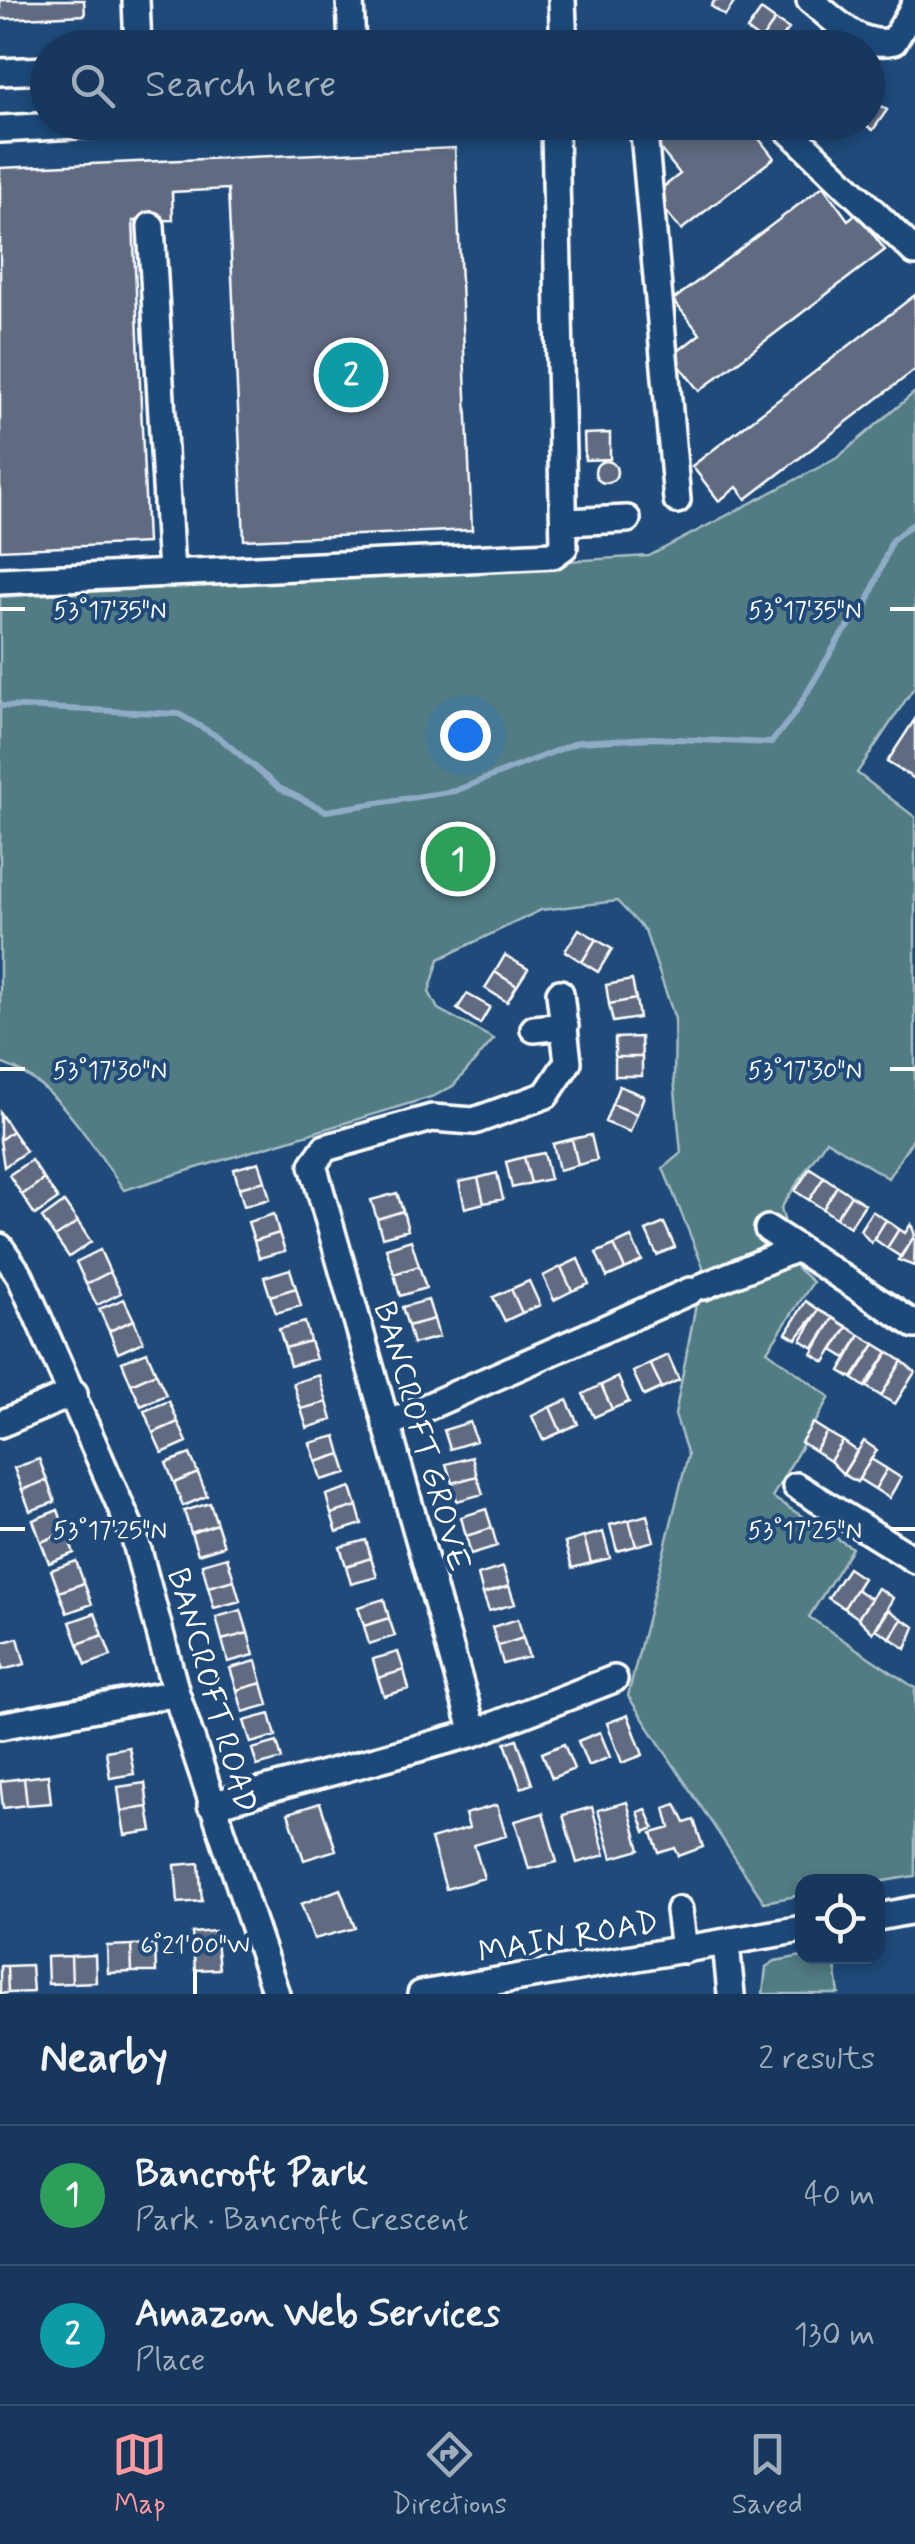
<!DOCTYPE html>
<html lang="en">
<head>
<meta charset="utf-8">
<style>
	body { margin:0; font-family:Mynerve,sans-serif; background:#244365; color:#f1f3f6 }
	.controls { position:absolute; right:30px; bottom:30px; display:grid; overflow:hidden; border-radius:20px; box-shadow:0 5px 15px #0003 }
	.controls button { width:90px; height:90px; display:grid; place-items:center; padding:0; border:0; border-bottom:2px solid #365272; background:#17385c; color:#f1f3f6; font:50px sans-serif }
	.you { position:absolute; left:465px; top:735px; width:35px; height:35px; margin:-25px; border:8px solid #fff; border-radius:50%; background:#1a73e8; box-shadow:0 0 0 15px #1a73e833 }
	.badge { display:grid; place-items:center; width:65px; height:65px; border-radius:50%; background:#ff9aa2; color:#fff; font-size:32px; font-weight:700 }
	.pin { position:absolute; translate:-50% -50%; border:5px solid #fff; box-shadow:0 2px 10px #0006 }
	.list { margin:0; padding:0; list-style:none }
	h2 { display:flex; justify-content:space-between; align-items:center; height:130px; margin:0; padding:0 40px; font-size:42px }
	h2 small { font-size:32px; font-weight:400; color:#9eacbb }
	.list li { display:grid; grid-template-columns:65px 1fr auto; gap:30px; align-items:center; box-sizing:border-box; height:140px; padding:0 40px; border-top:2px solid #365272 }
	.list b { display:block; font-size:38px; white-space:nowrap }
	.list p { margin:0; font-size:32px; white-space:nowrap; color:#9eacbb }
	.list em { font-size:32px; font-style:normal; color:#9eacbb }
	.icon { flex:none; width:55px; height:55px; fill:none; stroke:currentColor; stroke-width:2; stroke-linecap:round; stroke-linejoin:round }
	.map { position:relative; flex:none; width:915px; height:1994px; overflow:hidden }
	.search { position:absolute; background:#17385c; box-shadow:0 5px 15px #0003; left:30px; right:30px; top:30px; height:110px; display:flex; align-items:center; gap:25px; box-sizing:border-box; padding:0 35px; border-radius:55px; color:#9eacbb; font-size:38px }
	.sheet { height:410px; background:#17385c }
	nav { display:flex; justify-content:space-around; align-items:center; box-sizing:border-box; height:140px; border-top:2px solid #365272; background:#17385c; font-size:28px; color:#9eacbb }
	nav a { display:grid; justify-items:center; gap:5px }
	nav .on { color:#ff9aa2 }
	.map>svg:first-child { display:block }
	.green { fill:#517c84; stroke:#a8bec2; stroke-width:2.5 }
	.lines { fill:none; stroke-linecap:round; stroke-linejoin:round }
	.stream { stroke:#8facc6; stroke-width:6 }
	.building { fill:#616b81; stroke:#fff; stroke-width:2.5 }
	.minor-casing { stroke:#fff; stroke-width:32 }
	.minor { stroke:#1f4a7a; stroke-width:25 }
	.ticks { fill:none; stroke:#fff; stroke-width:4 }
	.labels { text-anchor:middle; stroke-width:8; stroke-linejoin:round; paint-order:stroke }
	.street-label { font-size:32px; fill:#fff; stroke:#1f4a7a }
	.ticks-label { font-size:25px; text-anchor:middle; fill:#fff; stroke:#1f4a7a; stroke-width:8; stroke-linejoin:round; paint-order:stroke }
</style>
</head>
<body>
<div class="map">
<svg width="915" height="1994" viewBox="0 0 915 1994">
	<rect width="100%" height="100%" fill="#1f4a7a"/>
	<filter id="ink" filterUnits="userSpaceOnUse"><feTurbulence type="fractalNoise" baseFrequency=".01" numOctaves="2"/><feDisplacementMap in="SourceGraphic" scale="20" xChannelSelector="R" yChannelSelector="G"/><feConvolveMatrix kernelMatrix="1 2 1 2 8 2 1 2 1" color-interpolation-filters="sRGB"/></filter>
	<g filter="url(#ink)">
		<path class="green" d="M915 392V686L857 773 915 817V1136L888 1178 826 1140 781 1208 797 1268 813 1282 767 1351 830 1397 772 1497 852 1548 809 1617 915 1688V1876L878 1882H802V1895L764 1902 628 1696 688 1455 675 1415 703 1267 663 1168 681 1153 674 1079 675 1019 645 931 617 901 541 910 439 959 429 992 438 1009 494 1039 453 1086 434 1096 124 1190C91 1144 56 1080 0 1063V597L649 556 837 458Z
			M802 1956 834 1957 839 1994H763L766 1967 775 1961Z"/>
		<g class="lines">
			<path class="stream" d="M0 706 179 714 220 738 279 788 326 811 455 791 578 742 651 738 771 743 795 713 840 637 867 604 892 540 915 522"/>
		</g>
		<path class="building" d="M0 0H84L85 15 0 19Z
			M715 0H736L725 16 711 6Z
			M761 10 775 20 761 40 747 30Z
			M775 20 789 29 772 48 761 40Z
			M868 97 887 110 873 130 861 122H868Z
			M675 122H746L774 158 681 230 653 195 680 174 653 140Z
			M455 148 472 530 244 540 228 189 172 192 173 220 133 221 147 543 0 550V168Z
			M823 186 848 220 857 213 885 250 699 391 672 356 700 334 673 300Z
			M915 295V370L746 499 737 487 719 501 692 466Z
			M610 433V459L585 460 584 434Z
			M595 472a11 11 0 1 1 22 0a11 11 0 1 1-22 0Z
			M915 719V779L887 762Z
			M579 929 596 939 582 962 565 951Z
			M596 939 612 949 598 972 582 962Z
			M505 955 528 969 517 986 495 972Z
			M495 972 517 986 507 1002 485 988Z
			M632 980 636 999 609 1004 606 985Z
			M467 994 490 1007 480 1024 457 1009Z
			M636 999 639 1018 613 1022 609 1004Z
			M641 1037 642 1057H615V1038Z
			M615 1057H642V1076H615Z
			M619 1086 644 1096 637 1114 612 1104Z
			M612 1104 637 1114 630 1132 605 1122Z
			M0 1113 12 1131 0 1140Z
			M12 1131 26 1151 4 1167 0 1140Z
			M591 1135 597 1160 578 1165 572 1139Z
			M572 1139 578 1165 559 1170 553 1144Z
			M544 1153 550 1179 531 1183 524 1157Z
			M524 1157 531 1183 512 1188 506 1162Z
			M31 1160 44 1179 22 1195 9 1175Z
			M259 1162 265 1181 239 1188 234 1169Z
			M810 1168 824 1177 809 1200 795 1191Z
			M497 1173 503 1199 484 1203 478 1178Z
			M824 1177 837 1186 823 1209 809 1200Z
			M478 1178 484 1203 465 1208 459 1182Z
			M44 1179 58 1199 35 1215 22 1195Z
			M265 1181 270 1199 244 1206 239 1188Z
			M837 1186 851 1195 836 1218 823 1209Z
			M397 1193 403 1211 377 1219 371 1200Z
			M851 1195 865 1204 850 1227 836 1218Z
			M64 1202 78 1222 55 1237 42 1218Z
			M403 1211 408 1230 382 1237 377 1219Z
			M872 1211 886 1220 871 1243 860 1230Z
			M274 1214 279 1233 254 1241 248 1222Z
			M886 1220 899 1229 887 1248 874 1239Z
			M78 1222 91 1242 69 1257 55 1237Z
			M664 1223 675 1247 657 1255 646 1231Z
			M911 1224 915 1235 901 1257 887 1248 899 1229 905 1233Z
			M279 1233 285 1251 259 1258 254 1241Z
			M631 1237 642 1261 625 1269 614 1245Z
			M913 1238 915 1239 914 1266 898 1260Z
			M411 1240 419 1266 394 1274 386 1248Z
			M614 1245 625 1269 607 1277 596 1253Z
			M100 1250 110 1272 86 1284 76 1262Z
			M578 1259 589 1284 572 1291 561 1267Z
			M419 1266 426 1288 400 1296 394 1274Z
			M561 1267 572 1291 554 1300 543 1276Z
			M290 1269 296 1288 270 1296 264 1277Z
			M110 1272 121 1293 97 1305 86 1284Z
			M529 1281 540 1305 522 1313 511 1289Z
			M296 1288 301 1306 276 1313 270 1296Z
			M511 1289 522 1313 505 1321 493 1297Z
			M124 1299 134 1320 109 1331 99 1309Z
			M428 1300 434 1319 408 1326 402 1307Z
			M806 1301 819 1310 796 1339 786 1333Z
			M819 1310 833 1318 814 1348 801 1340Z
			M833 1318 847 1327 825 1362 812 1354Z
			M434 1319 439 1337 413 1344 408 1326Z
			M134 1320 143 1342 118 1353 109 1331Z
			M305 1322 310 1341 285 1348 279 1329Z
			M847 1327 860 1335 846 1358 833 1350Z
			M860 1335 875 1344 852 1378 840 1371Z
			M310 1341 316 1359 290 1366 285 1348Z
			M875 1344 888 1352 865 1387 853 1379Z
			M147 1352 156 1373 131 1384 122 1362Z
			M888 1352 902 1361 881 1396 867 1387Z
			M668 1355 679 1380 662 1388 650 1363Z
			M902 1361 915 1372 895 1404 881 1396Z
			M650 1363 662 1388 644 1396 633 1372Z
			M156 1373 166 1395 141 1406 131 1384Z
			M319 1375 327 1402 301 1409 293 1383Z
			M618 1377 629 1402 612 1409 601 1385Z
			M601 1385 612 1409 594 1417 583 1394Z
			M567 1400 578 1424 561 1432 550 1407Z
			M169 1401 178 1422 153 1433 144 1411Z
			M327 1402 332 1420 307 1428 301 1409Z
			M550 1407 561 1432 543 1440 532 1416Z
			M178 1422 187 1442 162 1453 153 1433Z
			M470 1422 476 1441 450 1449 444 1430Z
			M813 1423 827 1432 815 1451 801 1442Z
			M827 1432 843 1441 830 1461 815 1451Z
			M336 1436 341 1454 316 1462 310 1443Z
			M843 1441 857 1451 843 1474 830 1461Z
			M864 1441 877 1450 857 1482 843 1474Z
			M190 1454 198 1473 174 1483 166 1463Z
			M341 1454 347 1473 321 1480 316 1462Z
			M472 1457 477 1476 452 1483 446 1464Z
			M39 1459 47 1480 22 1490 14 1468Z
			M871 1459 887 1469 875 1489 859 1479Z
			M887 1469 901 1478 889 1498 875 1489Z
			M198 1473 207 1496 183 1506 174 1483Z
			M477 1476 483 1494 457 1501 452 1483Z
			M47 1480 55 1502 30 1511 22 1490Z
			M351 1487 357 1506 331 1514 326 1495Z
			M210 1503 217 1524 191 1533 184 1511Z
			M357 1506 362 1524 337 1532 331 1514Z
			M486 1509 492 1528 466 1536 461 1517Z
			M58 1510 66 1532 41 1542 33 1520Z
			M647 1515 654 1541 636 1546 629 1520Z
			M629 1520 636 1546 617 1551 610 1525Z
			M217 1524 224 1546 198 1554 191 1533Z
			M492 1528 497 1546 471 1554 466 1536Z
			M66 1532 74 1553 49 1563 41 1542Z
			M603 1532 610 1558 591 1563 584 1537Z
			M584 1537 591 1563 572 1568 565 1543Z
			M366 1540 371 1558 346 1566 340 1547Z
			M227 1557 234 1580 208 1587 202 1564Z
			M371 1558 377 1577 351 1584 346 1566Z
			M76 1561 84 1583 59 1592 51 1570Z
			M503 1567 509 1586 483 1594 478 1575Z
			M848 1568 863 1578 844 1608 828 1598Z
			M234 1580 240 1601 214 1608 208 1587Z
			M84 1583 92 1604 67 1613 59 1592Z
			M509 1586 515 1604 489 1611 483 1594Z
			M878 1588 893 1598 873 1633 858 1618Z
			M856 1589 871 1599 858 1618 844 1608Z
			M384 1599 389 1618 364 1626 358 1607Z
			M241 1610 248 1633 222 1640 216 1617Z
			M889 1610 902 1619 890 1638 876 1629Z
			M95 1613 103 1635 78 1644 70 1622Z
			M389 1618 395 1636 369 1644 364 1626Z
			M518 1619 523 1638 498 1646 492 1627Z
			M902 1619 915 1627 906 1649 890 1638Z
			M248 1633 254 1655 228 1662 222 1640Z
			M103 1635 111 1656 86 1665 78 1644Z
			M18 1638 25 1664 2 1670 0 1643Z
			M523 1638 529 1657 503 1664 498 1646Z
			M398 1652 404 1670 378 1678 373 1659Z
			M256 1661 262 1683 237 1690 230 1668Z
			M404 1670 409 1689 384 1696 378 1678Z
			M262 1683 268 1705 243 1712 237 1690Z
			M270 1714 276 1736 251 1743 244 1721Z
			M628 1715 643 1755 622 1763 607 1723Z
			M600 1732 610 1757 588 1766 578 1741Z
			M517 1739 532 1784 521 1788 505 1743Z
			M277 1742 282 1759 257 1766 252 1749Z
			M564 1744 574 1769 552 1778 542 1753Z
			M129 1747 134 1774 110 1778 106 1751Z
			M48 1775 51 1803 27 1805 24 1778Z
			M24 1778 27 1805 3 1808 0 1781Z
			M145 1783 148 1807 121 1811 118 1787Z
			M627 1802 640 1850 612 1858 598 1810Z
			M320 1803 336 1850 304 1860 288 1813Z
			M676 1804 685 1823 694 1820 703 1847 679 1856 675 1848 659 1853 652 1833 670 1828 665 1808Z
			M497 1805 506 1836 474 1845 484 1878 446 1889 431 1839 469 1828 465 1814Z
			M148 1807 152 1831 125 1835 121 1811Z
			M592 1807 605 1855 577 1863 563 1815Z
			M646 1809 654 1828 645 1832 638 1812Z
			M543 1813 557 1862 529 1869 515 1821Z
			M199 1863 202 1901 178 1903 175 1865Z
			M340 1889 355 1928 314 1939 301 1904Z
			M215 1931 219 1969 195 1970 192 1933Z
			M155 1944 156 1972H132L131 1945Z
			M131 1945 132 1972 108 1973 107 1946Z
			M95 1955 96 1982 72 1983 71 1956Z
			M71 1956 72 1983 48 1984 47 1957Z
			M31 1965 33 1992 8 1993 7 1966Z
			M0 1966H7L8 1993 0 1994Z"/>
		<g class="lines">
			<defs>
				<path id="minor" d="M136 0 138 48
					M350 0 352 48
					M562 0 564 48
					M810 0C835 20 860 49 894 41L915 5
					M584 48H673
					M0 72 48 70
					M643 122 677 500
					M780 122 915 252
					M0 129 135 122
					M151 226 171 572
					M566 522 627 519
					M0 581 553 555 564 547 555 130 550 122
					M534 1029 565 1026
					M768 1229 915 1325
					M0 1247 20 1276 135 1539 176 1693 276 1994
					M704 1286 795 1249
					M0 1424 74 1393
					M386 1425 690 1291
					M796 1486 915 1560
					M0 1726 176 1693
					M474 1733 313 1165 325 1148 432 1118 474 1121 546 1095 568 1062 560 993
					M211 1805 474 1733 614 1679
					M679 1910 684 1950
					M878 1917 915 1910
					M726 1943 731 1994
					M421 1994 802 1929"/>
			</defs>
			<use href="#minor" class="minor-casing"/>
			<use href="#minor" class="minor"/>
		</g>
	</g>
	<path class="ticks" d="M0 609H25M890 609H915M0 1069H25M890 1069H915M0 1529H25M890 1529H915M195 1969V1994"/>
	<g class="labels">
		<g class="street-label">
			<text transform="translate(423 1436) rotate(74)" y="11">BANCROFT GROVE</text>
			<text transform="translate(213 1690) rotate(74)" y="11">BANCROFT ROAD</text>
			<text transform="translate(568 1936) rotate(-10)" y="11">MAIN ROAD</text>
		</g>
	</g>
	<g class="ticks-label">
		<text x="110" y="618">53°17'35"N</text>
		<text x="805" y="618">53°17'35"N</text>
		<text x="110" y="1078">53°17'30"N</text>
		<text x="805" y="1078">53°17'30"N</text>
		<text x="110" y="1538">53°17'25"N</text>
		<text x="805" y="1538">53°17'25"N</text>
		<text x="195" y="1953">6°21'00"W</text>
	</g>
</svg>
<div class="controls">
<button><svg class="icon" aria-label="locate" viewBox="0 0 24 24"><circle cx="12" cy="12" r="6"/><path d="M12 2v4M12 18v4M2 12h4M18 12h4"/></svg></button>
</div>
<div class="you"></div>
<div class="pin badge" style="left:458px;top:859px;background:#2e9e5b">1</div>
<div class="pin badge" style="left:351px;top:375px;background:#0f9aa8">2</div>
<div class="search"><svg class="icon" aria-label="search" viewBox="0 0 24 24"><circle cx="10" cy="10" r="6"/><path d="M15 15l6 6"/></svg>Search here</div>
</div>
<section class="sheet">
<h2>Nearby<small>2 results</small></h2>
<ul class="list">
<li><span class="badge" style="background:#2e9e5b">1</span><div><b>Bancroft Park</b><p>Park · Bancroft Crescent</p></div><em>40 m</em></li>
<li><span class="badge" style="background:#0f9aa8">2</span><div><b>Amazon Web Services</b><p>Place</p></div><em>130 m</em></li>
</ul>
</section>
<nav>
<a class="on"><svg class="icon" aria-label="map" viewBox="0 0 24 24"><path d="M3 6l6-2 6 2 6-2v14l-6 2-6-2-6 2zM9 4v14M15 6v14"/></svg>Map</a>
<a><svg class="icon" aria-label="directions" viewBox="0 0 24 24"><path d="M12 3l9 9-9 9-9-9zM9 14v-3h6M13 9l2 2-2 2"/></svg>Directions</a>
<a><svg class="icon" aria-label="saved" viewBox="0 0 24 24"><path d="M7 4h10v16l-5-4-5 4z"/></svg>Saved</a>
</nav>
</body>
</html>
